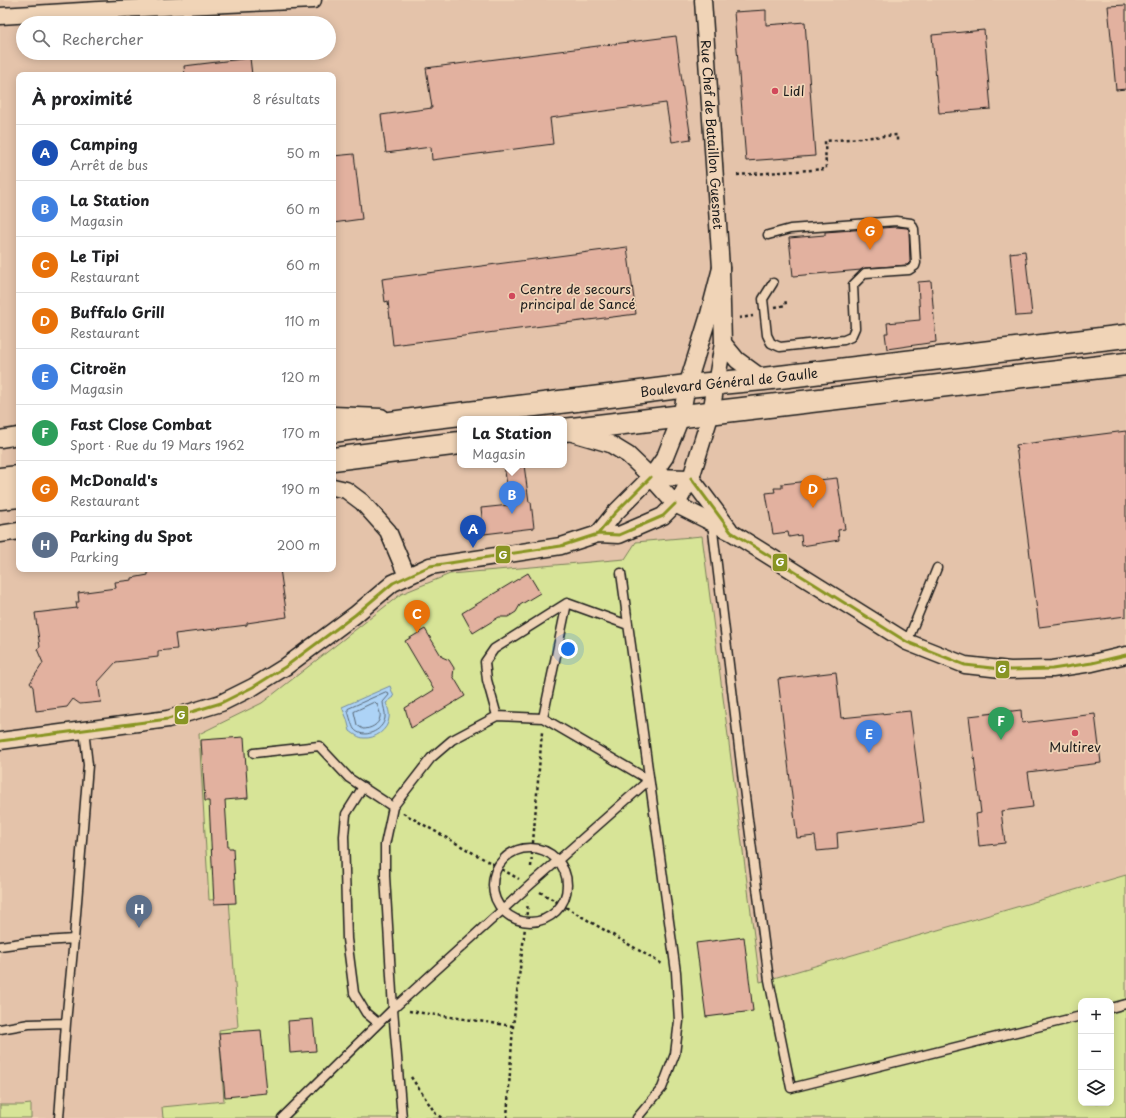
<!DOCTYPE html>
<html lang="fr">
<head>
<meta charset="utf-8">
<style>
	body { margin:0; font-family:"Playpen Sans",sans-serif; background:#f6f6f6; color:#202124 }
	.controls { position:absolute; right:12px; bottom:12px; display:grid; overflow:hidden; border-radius:8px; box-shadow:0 2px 10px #0003 }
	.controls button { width:36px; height:36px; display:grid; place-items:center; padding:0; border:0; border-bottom:1px solid #e0e0e0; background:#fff; color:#202124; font:20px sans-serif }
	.you { position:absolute; left:568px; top:649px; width:14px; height:14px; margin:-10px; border:3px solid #fff; border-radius:50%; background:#1a73e8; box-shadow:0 0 0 6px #1a73e833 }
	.badge { display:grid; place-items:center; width:26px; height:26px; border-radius:50%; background:#111827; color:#fff; font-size:13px; font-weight:700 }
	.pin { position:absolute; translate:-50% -33px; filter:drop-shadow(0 1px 2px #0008) }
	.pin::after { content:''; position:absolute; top:21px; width:14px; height:12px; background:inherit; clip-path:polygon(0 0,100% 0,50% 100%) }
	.popup { position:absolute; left:457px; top:416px; width:110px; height:52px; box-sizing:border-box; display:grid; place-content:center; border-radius:8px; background:#fff; filter:drop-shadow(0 1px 3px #0005); font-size:13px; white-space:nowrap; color:#757577 }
	.popup b { font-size:15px; color:#202124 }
	.popup::after { content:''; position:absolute; left:50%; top:100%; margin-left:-8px; border:8px solid transparent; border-top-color:#fff }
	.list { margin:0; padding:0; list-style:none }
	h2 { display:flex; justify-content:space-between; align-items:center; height:52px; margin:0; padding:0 16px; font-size:17px }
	h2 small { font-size:13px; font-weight:400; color:#757577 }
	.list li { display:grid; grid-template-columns:26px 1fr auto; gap:12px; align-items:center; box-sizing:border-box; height:56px; padding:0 16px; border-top:1px solid #e0e0e0 }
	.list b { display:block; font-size:15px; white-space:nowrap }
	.list p { margin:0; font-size:13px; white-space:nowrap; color:#757577 }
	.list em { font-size:13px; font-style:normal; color:#757577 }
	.icon { flex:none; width:22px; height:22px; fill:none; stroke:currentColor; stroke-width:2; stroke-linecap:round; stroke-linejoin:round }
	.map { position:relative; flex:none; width:1126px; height:1118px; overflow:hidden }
	.search { position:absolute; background:#fff; box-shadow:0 2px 10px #0003; left:16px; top:16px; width:320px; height:44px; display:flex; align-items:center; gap:10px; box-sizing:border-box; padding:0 14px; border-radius:22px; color:#757577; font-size:15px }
	.panel { position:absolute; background:#fff; box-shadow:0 2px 10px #0003; left:16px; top:72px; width:320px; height:500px; border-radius:8px }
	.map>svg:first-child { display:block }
	.built { fill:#e4c3aa; fill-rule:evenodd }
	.green { fill:#d7e497; stroke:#7a805a; fill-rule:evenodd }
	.water { fill:#add3f6; stroke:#738a9f }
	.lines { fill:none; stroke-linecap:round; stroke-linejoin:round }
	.shore { stroke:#566573; stroke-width:1 }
	.building { fill:#e2b19f; stroke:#1c1c1c }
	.service-casing { stroke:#1c1c1c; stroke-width:11 }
	.minor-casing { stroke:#1c1c1c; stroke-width:19 }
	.primary-casing { stroke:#1c1c1c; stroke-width:25 }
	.path { stroke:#1c1c1c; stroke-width:2.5; stroke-dasharray:3 3; stroke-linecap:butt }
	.service { stroke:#f0d4b7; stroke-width:8 }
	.minor { stroke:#f0d4b7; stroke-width:16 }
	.primary { stroke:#f0d4b7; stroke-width:22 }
	.bus-1-casing { stroke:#f0d4b7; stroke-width:6 }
	.bus-1 { stroke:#889523; stroke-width:3 }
	.poi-dot { fill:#d1495b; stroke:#f0d4b7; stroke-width:1.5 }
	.labels { text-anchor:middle; stroke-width:3.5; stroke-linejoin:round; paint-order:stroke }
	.poi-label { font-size:13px; fill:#1c1c1c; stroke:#f0d4b7; text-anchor:start }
	.street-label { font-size:13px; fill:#1c1c1c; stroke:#f0d4b7 }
	.line-badge { stroke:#f0d4b7; stroke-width:1.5 }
	.badge-label { font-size:11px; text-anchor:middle; font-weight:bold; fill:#fff }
</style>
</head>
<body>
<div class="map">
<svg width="1126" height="1118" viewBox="0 0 1126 1118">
	<rect width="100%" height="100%" fill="#f0d4b7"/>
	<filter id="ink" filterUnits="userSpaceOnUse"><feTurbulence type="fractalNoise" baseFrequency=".025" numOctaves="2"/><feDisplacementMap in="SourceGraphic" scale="8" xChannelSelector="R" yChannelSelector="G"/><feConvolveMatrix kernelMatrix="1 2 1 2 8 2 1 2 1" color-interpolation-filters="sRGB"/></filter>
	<g filter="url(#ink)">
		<path class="built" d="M0 0H1126V875L760 982 782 1118H31L30 1104 22 1105H0ZM23 23H329V53H23ZM19 75H333V569H19ZM460 419H564V465H460Z"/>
		<path class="green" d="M702 536 760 982 1126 875V1118H163L162 1107 224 1101 219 1030 238 1027 229 899 209 900 199 734 262 703 401 594 450 574 625 559 636 542ZM1081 1001H1111V1103H1081Z
			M31 1104V1118H0V1105H22Z"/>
		<path class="water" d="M390 686 394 697 386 703C388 708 390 713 389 718 388 730 375 739 364 738 359 738 354 734 350 731L347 719 342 707Z"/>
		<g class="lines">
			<path class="shore" d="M386 692 388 693 389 695 383 702C383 707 386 712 385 718 383 731 363 740 354 729 352 726 349 714 348 711V709Z
				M375 702 377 704C378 708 381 713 380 717 379 725 370 729 363 729L357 725 354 712Z"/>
		</g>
		<path class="building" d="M1126 5V89L1116 90 1108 6Z
			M766 10V25L805 22 815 156 746 161 734 12Z
			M984 30 991 109 939 113 932 35Z
			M676 36 687 119H688L691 139 672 142 666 103 550 118 553 144 432 160 431 147 386 153 381 115 432 108 426 68Z
			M250 58 252 75H185L184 66Z
			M354 154 362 219 333 223V156Z
			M896 227 907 228 909 230 910 262 907 265 865 268 861 270 793 276 789 238 825 235V232Z
			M627 247 636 314 393 345 388 301 385 302 382 279Z
			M1025 251 1032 315 1016 316 1010 253Z
			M931 281 936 342 887 349 885 333H888L887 323 920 320 918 282Z
			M1126 431V616L1039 627 1016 445Z
			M504 465H524L529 502H531L534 528 484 534 481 508 510 505Z
			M837 478 845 529 838 530 839 540 802 546 801 535 789 537 788 532 773 534 766 493 775 492 774 488H782V484Z
			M148 569H280L287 617 247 623V625L175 634 177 649 158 651V657L116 662 98 682 101 702 80 704 73 699 67 707 36 711 33 687 30 683 43 663 37 649 40 647 35 613 77 608 76 602H79L78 593 116 588 115 582 132 580V578L148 575Z
			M528 573 540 593 520 605 516 612 508 617H499L473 633 462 613Z
			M425 629 442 657 449 660 454 668 453 676 465 696 411 728 405 708 434 690 405 641Z
			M836 672 841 718 910 711 924 822 837 833 838 849 817 851 815 836 797 838 778 679Z
			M1021 710 1022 723 1095 714 1101 763 1028 772 1033 807 1001 811 1005 843 979 846 976 814 981 813 969 716Z
			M244 737 248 798 225 800 228 848H233L236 903 214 904 209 801H205L201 740Z
			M744 937 753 1011 706 1017 696 943Z
			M313 1019 316 1051 290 1053 288 1021Z
			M261 1030 267 1093 225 1097 219 1033Z"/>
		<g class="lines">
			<defs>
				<path id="service" d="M768 235 790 229 896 221 911 223 914 229 916 263 915 266 909 270 865 273 853 285 855 328 851 337 844 340 780 347 771 343 767 335 763 299 773 283
					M712 523 743 781 769 980 791 1088 1081 1016
					M621 573 676 972 679 1021 675 1054 662 1088 637 1118
					M907 642 937 568
					M497 716 487 680 485 662 494 649 567 603
					M254 753 319 746 349 778 393 807
					M363 787 346 814 344 836 347 939 354 993 366 1013 378 1023
					M493 885a37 37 0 1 1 74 0a37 37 0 1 1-74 0Z
					M74 939 88 765 84 730
					M0 946 29 942 74 939 66 1023
					M1111 1008 1126 1004
					M0 1029 29 1024 66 1023 59 1118
					M282 1118 393 1009 385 876V845L393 807 431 758 452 740 497 716 543 718 567 603 628 625
					M402 1118 393 1009 530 885 649 780 543 718"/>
				<g id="minor">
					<path id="s1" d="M703 0 721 268"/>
					<path d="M0 16 99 10 313 0"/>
					<path d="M333 415 381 417"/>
					<path d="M569 432 610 444 628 455 651 477 675 504 731 532 907 642 965 665 1010 670 1052 669 1092 663 1126 655"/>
					<path d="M0 439 19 436"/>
					<path d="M651 477 691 478"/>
					<path d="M691 478 729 529"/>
					<path d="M333 487 346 490 362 502 388 531 407 576"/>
					<path d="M0 534 19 531"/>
					<path d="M598 534 614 514 651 477 665 457 681 417 687 386 708 318 721 268 723 343 737 360 763 379"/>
					<path d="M0 741 168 719 221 703 253 687 285 667 355 615 393 583 430 566 561 546 598 534 619 535 663 516 679 500 691 478 711 413 723 343"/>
				</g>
				<g id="primary">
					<path d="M564 430 1126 364"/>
					<path id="s2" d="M333 431 427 418 609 396 687 386 763 379 1126 336"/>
					<path d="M333 459 460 443"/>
					<path d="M0 479 19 477"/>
					<path d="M0 498 19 496"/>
				</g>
			</defs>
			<use href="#service" class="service-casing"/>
			<use href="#minor" class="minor-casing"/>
			<use href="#primary" class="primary-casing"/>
			<path class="path" d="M737 175 826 169 825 141 897 135V142
				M775 307 786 305 785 299
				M739 318 753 316
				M403 813 519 879
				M531 867 542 732
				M540 892 662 964
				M409 1011 513 1026
				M411 1077 436 1114 442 1118
				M507 1118 513 1026 528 903"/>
			<use href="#service" class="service"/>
			<use href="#minor" class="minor"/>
			<use href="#primary" class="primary"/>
			<defs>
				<path id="bus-1" d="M691 478 731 532 907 642 965 665 1010 670 1052 669 1092 663 1126 655
					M593 536 598 534 614 514 651 477
					M0 741 168 719 221 703 253 687 285 667 355 615 393 583 430 566 561 546 598 534 619 535 663 516 675 504"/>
			</defs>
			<use href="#bus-1" class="bus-1-casing"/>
			<use href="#bus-1" class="bus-1"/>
		</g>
	</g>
	<g class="poi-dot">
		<circle cx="775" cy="91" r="4"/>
		<circle cx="512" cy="296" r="4"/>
		<circle cx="1075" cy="733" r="4"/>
	</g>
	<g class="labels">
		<g class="poi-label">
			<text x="783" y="96">Lidl</text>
			<text x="520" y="294">Centre de secours<tspan x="520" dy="15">principal de Sancé</tspan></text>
			<text x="1075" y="752" text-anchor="middle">Multirev</text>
		</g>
		<g class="street-label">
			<text dy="5" stroke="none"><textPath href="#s1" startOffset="135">Rue Chef de Bataillon Guesnet</textPath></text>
			<text dy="5" stroke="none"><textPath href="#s2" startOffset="399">Boulevard Général de Gaulle</textPath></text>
		</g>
	</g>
	<g class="line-badge">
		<rect x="495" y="545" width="16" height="19" rx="4" fill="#889523"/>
		<rect x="772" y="553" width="16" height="19" rx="4" fill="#889523"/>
		<rect x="995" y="660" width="15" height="19" rx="4" fill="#889523"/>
		<rect x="174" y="705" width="15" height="20" rx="4" fill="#889523"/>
	</g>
	<g class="badge-label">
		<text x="503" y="559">G</text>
		<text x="780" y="566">G</text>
		<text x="1002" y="673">G</text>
		<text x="181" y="719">G</text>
	</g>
</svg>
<div class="controls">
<button>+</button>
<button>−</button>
<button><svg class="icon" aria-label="layers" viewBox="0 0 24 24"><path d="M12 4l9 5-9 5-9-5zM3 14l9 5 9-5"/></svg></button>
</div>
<div class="you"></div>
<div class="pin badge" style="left:473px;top:548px;background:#1a4fb4">A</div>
<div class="pin badge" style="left:512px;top:514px;background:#3f7fe0">B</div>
<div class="popup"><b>La Station</b>Magasin</div>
<div class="pin badge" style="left:417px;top:633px;background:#e8710a">C</div>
<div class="pin badge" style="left:813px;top:508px;background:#e8710a">D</div>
<div class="pin badge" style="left:869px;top:753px;background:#3f7fe0">E</div>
<div class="pin badge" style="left:1001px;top:740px;background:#2e9e5b">F</div>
<div class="pin badge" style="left:870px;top:250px;background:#e8710a">G</div>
<div class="pin badge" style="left:139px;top:928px;background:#5c6f8a">H</div>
<div class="search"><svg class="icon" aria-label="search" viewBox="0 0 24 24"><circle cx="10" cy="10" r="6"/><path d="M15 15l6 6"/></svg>Rechercher</div>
<section class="panel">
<h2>À proximité<small>8 résultats</small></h2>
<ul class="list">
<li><span class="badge" style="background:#1a4fb4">A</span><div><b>Camping</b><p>Arrêt de bus</p></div><em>50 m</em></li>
<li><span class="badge" style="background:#3f7fe0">B</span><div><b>La Station</b><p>Magasin</p></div><em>60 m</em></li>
<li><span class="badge" style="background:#e8710a">C</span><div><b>Le Tipi</b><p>Restaurant</p></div><em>60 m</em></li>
<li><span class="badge" style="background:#e8710a">D</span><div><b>Buffalo Grill</b><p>Restaurant</p></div><em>110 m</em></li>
<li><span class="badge" style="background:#3f7fe0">E</span><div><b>Citroën</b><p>Magasin</p></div><em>120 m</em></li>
<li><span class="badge" style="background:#2e9e5b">F</span><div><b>Fast Close Combat</b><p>Sport · Rue du 19 Mars 1962</p></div><em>170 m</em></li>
<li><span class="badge" style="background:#e8710a">G</span><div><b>McDonald's</b><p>Restaurant</p></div><em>190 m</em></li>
<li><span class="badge" style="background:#5c6f8a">H</span><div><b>Parking du Spot</b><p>Parking</p></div><em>200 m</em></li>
</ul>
</section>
</div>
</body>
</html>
